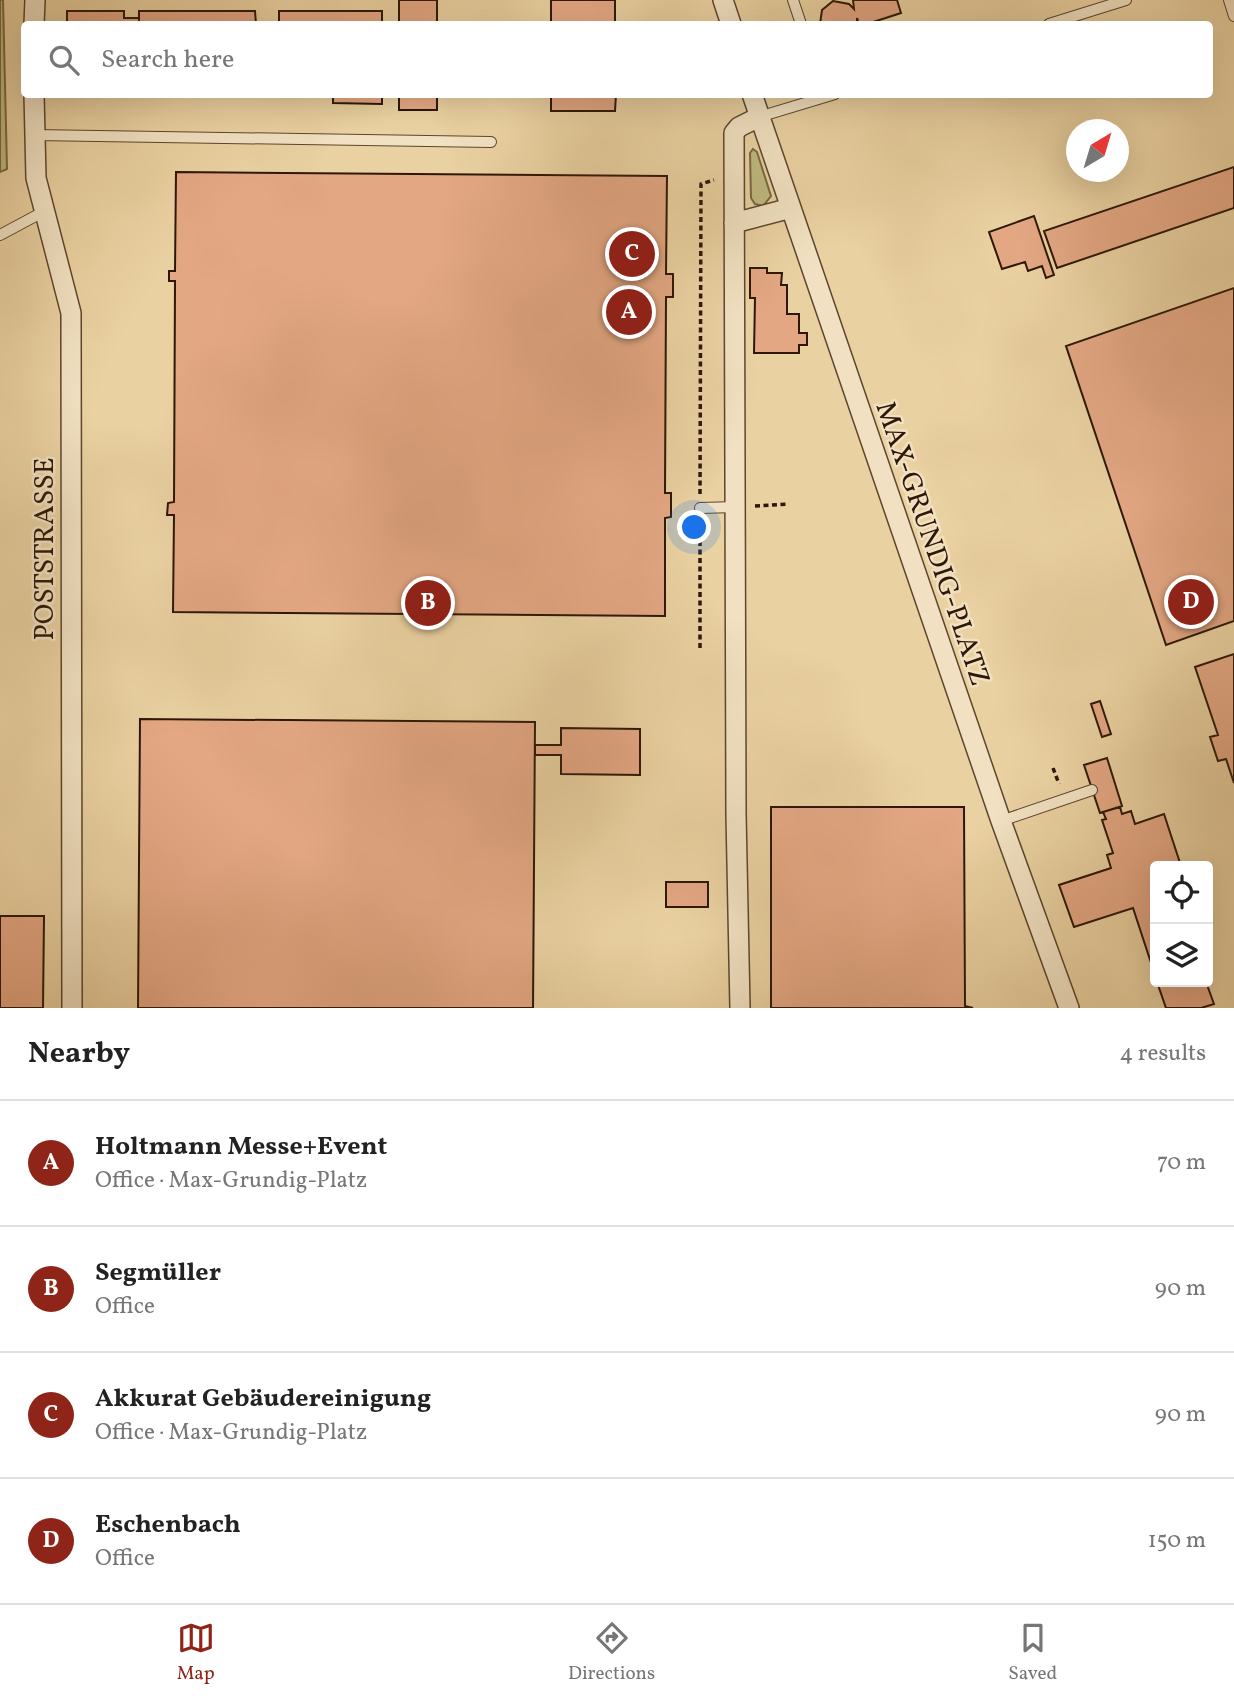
<!DOCTYPE html>
<html lang="en">
<head>
<meta charset="utf-8">
<style>
	body { margin:0; font-family:Vollkorn,serif; background:#f2f2f2; color:#222 }
	.controls { position:absolute; right:21px; bottom:21px; display:grid; overflow:hidden; border-radius:7px; box-shadow:0 7px 28px #0002 }
	.controls button { width:63px; height:63px; display:grid; place-items:center; padding:0; border:0; border-bottom:2px solid #e0e0e0; background:#fff; color:#222; font:35px sans-serif }
	.compass { position:absolute; left:1066px; top:119px; width:63px; height:63px; border-radius:50%; background:#fff; box-shadow:0 7px 28px #0002; rotate:38deg }
	.you { position:absolute; left:695px; top:528px; width:24px; height:24px; margin:-18px; border:5px solid #fff; border-radius:50%; background:#1a73e8; box-shadow:0 0 0 10px #1a73e833 }
	.badge { display:grid; place-items:center; width:46px; height:46px; border-radius:50%; background:#8f2418; color:#fff; font-size:23px; font-weight:700 }
	.pin { position:absolute; translate:-50% -50%; border:4px solid #fff; box-shadow:0 2px 7px #0006 }
	.list { margin:0; padding:0; list-style:none }
	h2 { display:flex; justify-content:space-between; align-items:center; height:91px; margin:0; padding:0 28px; font-size:30px }
	h2 small { font-size:23px; font-weight:400; color:#767676 }
	.list li { display:grid; grid-template-columns:46px 1fr auto; gap:21px; align-items:center; box-sizing:border-box; height:126px; padding:0 28px; border-top:2px solid #e0e0e0 }
	.list b { display:block; font-size:26px; white-space:nowrap }
	.list p { margin:0; font-size:23px; white-space:nowrap; color:#767676 }
	.list em { font-size:23px; font-style:normal; color:#767676 }
	.icon { flex:none; width:38px; height:38px; fill:none; stroke:currentColor; stroke-width:2; stroke-linecap:round; stroke-linejoin:round }
	.map { position:relative; flex:none; width:1234px; height:1008px; overflow:hidden }
	.search { position:absolute; background:#fff; box-shadow:0 7px 28px #0002; left:21px; right:21px; top:21px; height:77px; display:flex; align-items:center; gap:18px; box-sizing:border-box; padding:0 24px; border-radius:7px; color:#767676; font-size:26px }
	.sheet { height:595px; background:#fff }
	nav { display:flex; justify-content:space-around; align-items:center; box-sizing:border-box; height:98px; border-top:2px solid #e0e0e0; background:#fff; font-size:19px; color:#767676 }
	nav a { display:grid; justify-items:center; gap:4px }
	nav .on { color:#8f2418 }
	.map>svg:first-child { display:block }
	.green { fill:#beb97f; stroke:#766842; stroke-width:2 }
	.building { fill:#e3a783; stroke:#2d1706; stroke-width:2 }
	.lines { fill:none; stroke-linecap:round; stroke-linejoin:round }
	.lane-casing { stroke:#5c462d; stroke-width:12 }
	.street-casing { stroke:#5c462d; stroke-width:22 }
	.path { stroke:#2d1706; stroke-width:3.5; stroke-dasharray:5 3.5; stroke-linecap:butt }
	.lane { stroke:#f1e1c2; stroke-width:10 }
	.street { stroke:#f1e1c2; stroke-width:19 }
	.labels { text-anchor:middle; stroke-width:5; stroke-linejoin:round; paint-order:stroke }
	.street-label { font-size:28px; fill:#2d1706; stroke:#f1e1c2 }
</style>
</head>
<body>
<div class="map">
<svg width="1234" height="1008" viewBox="0 0 1234 1008">
	<rect width="100%" height="100%" fill="#ead1a1"/>
	<filter id="stains"><feTurbulence type="fractalNoise" baseFrequency=".00286" numOctaves="4"/><feColorMatrix values="0 0 0 0 .2 0 0 0 0 .09 0 0 0 0 .02 0 0 0 .5 -.17"/></filter>
	<radialGradient id="worn" r=".72"><stop offset=".6" stop-color="#630" stop-opacity="0"/><stop offset="1" stop-color="#630" stop-opacity=".3"/></radialGradient>
	<path class="green" d="M0 0H3L7 169 0 172Z
		M753 149 757 152 771 196 763 206 755 204 751 198 750 153Z"/>
	<path class="building" d="M399 0H437V24H399Z
		M551 0H615V24H551Z
		M897 0 901 13 867 24H859L857 18V24H820L822 10 833 1 849 4 854 9 853 0Z
		M67 11H124V18H139V24H67Z
		M139 11H255L256 24H139Z
		M279 11H382V24H279Z
		M333 94H382V104L333 103Z
		M399 94H437V110H399Z
		M551 94H616L615 111H551Z
		M1234 167V208L1057 268 1044 231Z
		M176 172 667 176 666 274H673V297H666L665 493H671V517L665 518V616L173 612 174 515H167L168 503 174 502 175 281H169V271H175Z
		M1034 216 1054 275 1046 278 1042 266 1028 271 1025 262 1002 269 989 232Z
		M750 268H767V273H782L781 285H787V314H799V333H807V345H799V353H754L755 298H750Z
		M1234 288V621L1166 645 1066 346Z
		M1234 654V783L1226 759 1218 761 1210 737 1218 735 1195 667Z
		M1100 701 1111 734 1102 737 1091 704Z
		M140 719 535 722 533 1008H138Z
		M561 728 640 729V775L561 774V755H535V745H561Z
		M1107 758 1122 806 1100 813 1084 765Z
		M771 807H964L965 1006 973 1008H771Z
		M1120 807 1122 814 1131 811 1135 824 1164 814 1181 866H1155V975L1133 908 1074 927 1059 885 1111 868 1107 855 1113 853 1102 820 1106 819 1103 812Z
		M666 882H708V907H666Z
		M0 916H44L43 1008H0Z
		M1157 982H1206L1214 1004 1201 1008H1166Z"/>
	<g class="lines">
		<defs>
			<path id="lane" d="M793 0 801 24
				M1229 0 1234 16
				M1049 24 1126 0
				M759 117 835 94
				M34 135 491 142
				M0 235 43 212
				M700 508 736 507
				M1001 821 1092 790"/>
			<path id="street" d="M723 0 731 24
				M34 24 35 0
				M34 94 36 178 71 313 72 1008
				M752 94 1001 821 1069 1008
				M734 223 791 208
				M740 1008 736 814 734 133 739 127 759 117"/>
		</defs>
		<use href="#lane" class="lane-casing"/>
		<use href="#street" class="street-casing"/>
		<path class="path" d="M700 494 701 184 714 180
			M755 506 789 504
			M700 648V523
			M1053 768 1059 784"/>
		<use href="#lane" class="lane"/>
		<use href="#street" class="street"/>
	</g>
	<g class="labels">
		<g class="street-label">
			<text transform="translate(934 543) rotate(71)" y="10">MAX-GRUNDIG-PLATZ</text>
			<text transform="translate(43 549) rotate(-90)" y="10">POSTSTRASSE</text>
		</g>
	</g>
	<rect width="100%" height="100%" filter="url(#stains)"/>
	<rect width="100%" height="100%" fill="url(#worn)"/>
</svg>
<div class="controls">
<button><svg class="icon" aria-label="locate" viewBox="0 0 24 24"><circle cx="12" cy="12" r="6"/><path d="M12 2v4M12 18v4M2 12h4M18 12h4"/></svg></button>
<button><svg class="icon" aria-label="layers" viewBox="0 0 24 24"><path d="M12 4l9 5-9 5-9-5zM3 14l9 5 9-5"/></svg></button>
</div>
<svg class="compass" viewBox="-18 -18 36 36"><path d="M0-13l5 13h-10z" fill="#e53935"/><path d="M0 13l5-13h-10z" fill="#767676"/></svg>
<div class="you"></div>
<div class="pin badge" style="left:629px;top:312px">A</div>
<div class="pin badge" style="left:428px;top:603px">B</div>
<div class="pin badge" style="left:632px;top:254px">C</div>
<div class="pin badge" style="left:1191px;top:602px">D</div>
<div class="search"><svg class="icon" aria-label="search" viewBox="0 0 24 24"><circle cx="10" cy="10" r="6"/><path d="M15 15l6 6"/></svg>Search here</div>
</div>
<section class="sheet">
<h2>Nearby<small>4 results</small></h2>
<ul class="list">
<li><span class="badge">A</span><div><b>Holtmann Messe+Event</b><p>Office · Max-Grundig-Platz</p></div><em>70 m</em></li>
<li><span class="badge">B</span><div><b>Segmüller</b><p>Office</p></div><em>90 m</em></li>
<li><span class="badge">C</span><div><b>Akkurat Gebäudereinigung</b><p>Office · Max-Grundig-Platz</p></div><em>90 m</em></li>
<li><span class="badge">D</span><div><b>Eschenbach</b><p>Office</p></div><em>150 m</em></li>
</ul>
</section>
<nav>
<a class="on"><svg class="icon" aria-label="map" viewBox="0 0 24 24"><path d="M3 6l6-2 6 2 6-2v14l-6 2-6-2-6 2zM9 4v14M15 6v14"/></svg>Map</a>
<a><svg class="icon" aria-label="directions" viewBox="0 0 24 24"><path d="M12 3l9 9-9 9-9-9zM9 14v-3h6M13 9l2 2-2 2"/></svg>Directions</a>
<a><svg class="icon" aria-label="saved" viewBox="0 0 24 24"><path d="M7 4h10v16l-5-4-5 4z"/></svg>Saved</a>
</nav>
</body>
</html>
